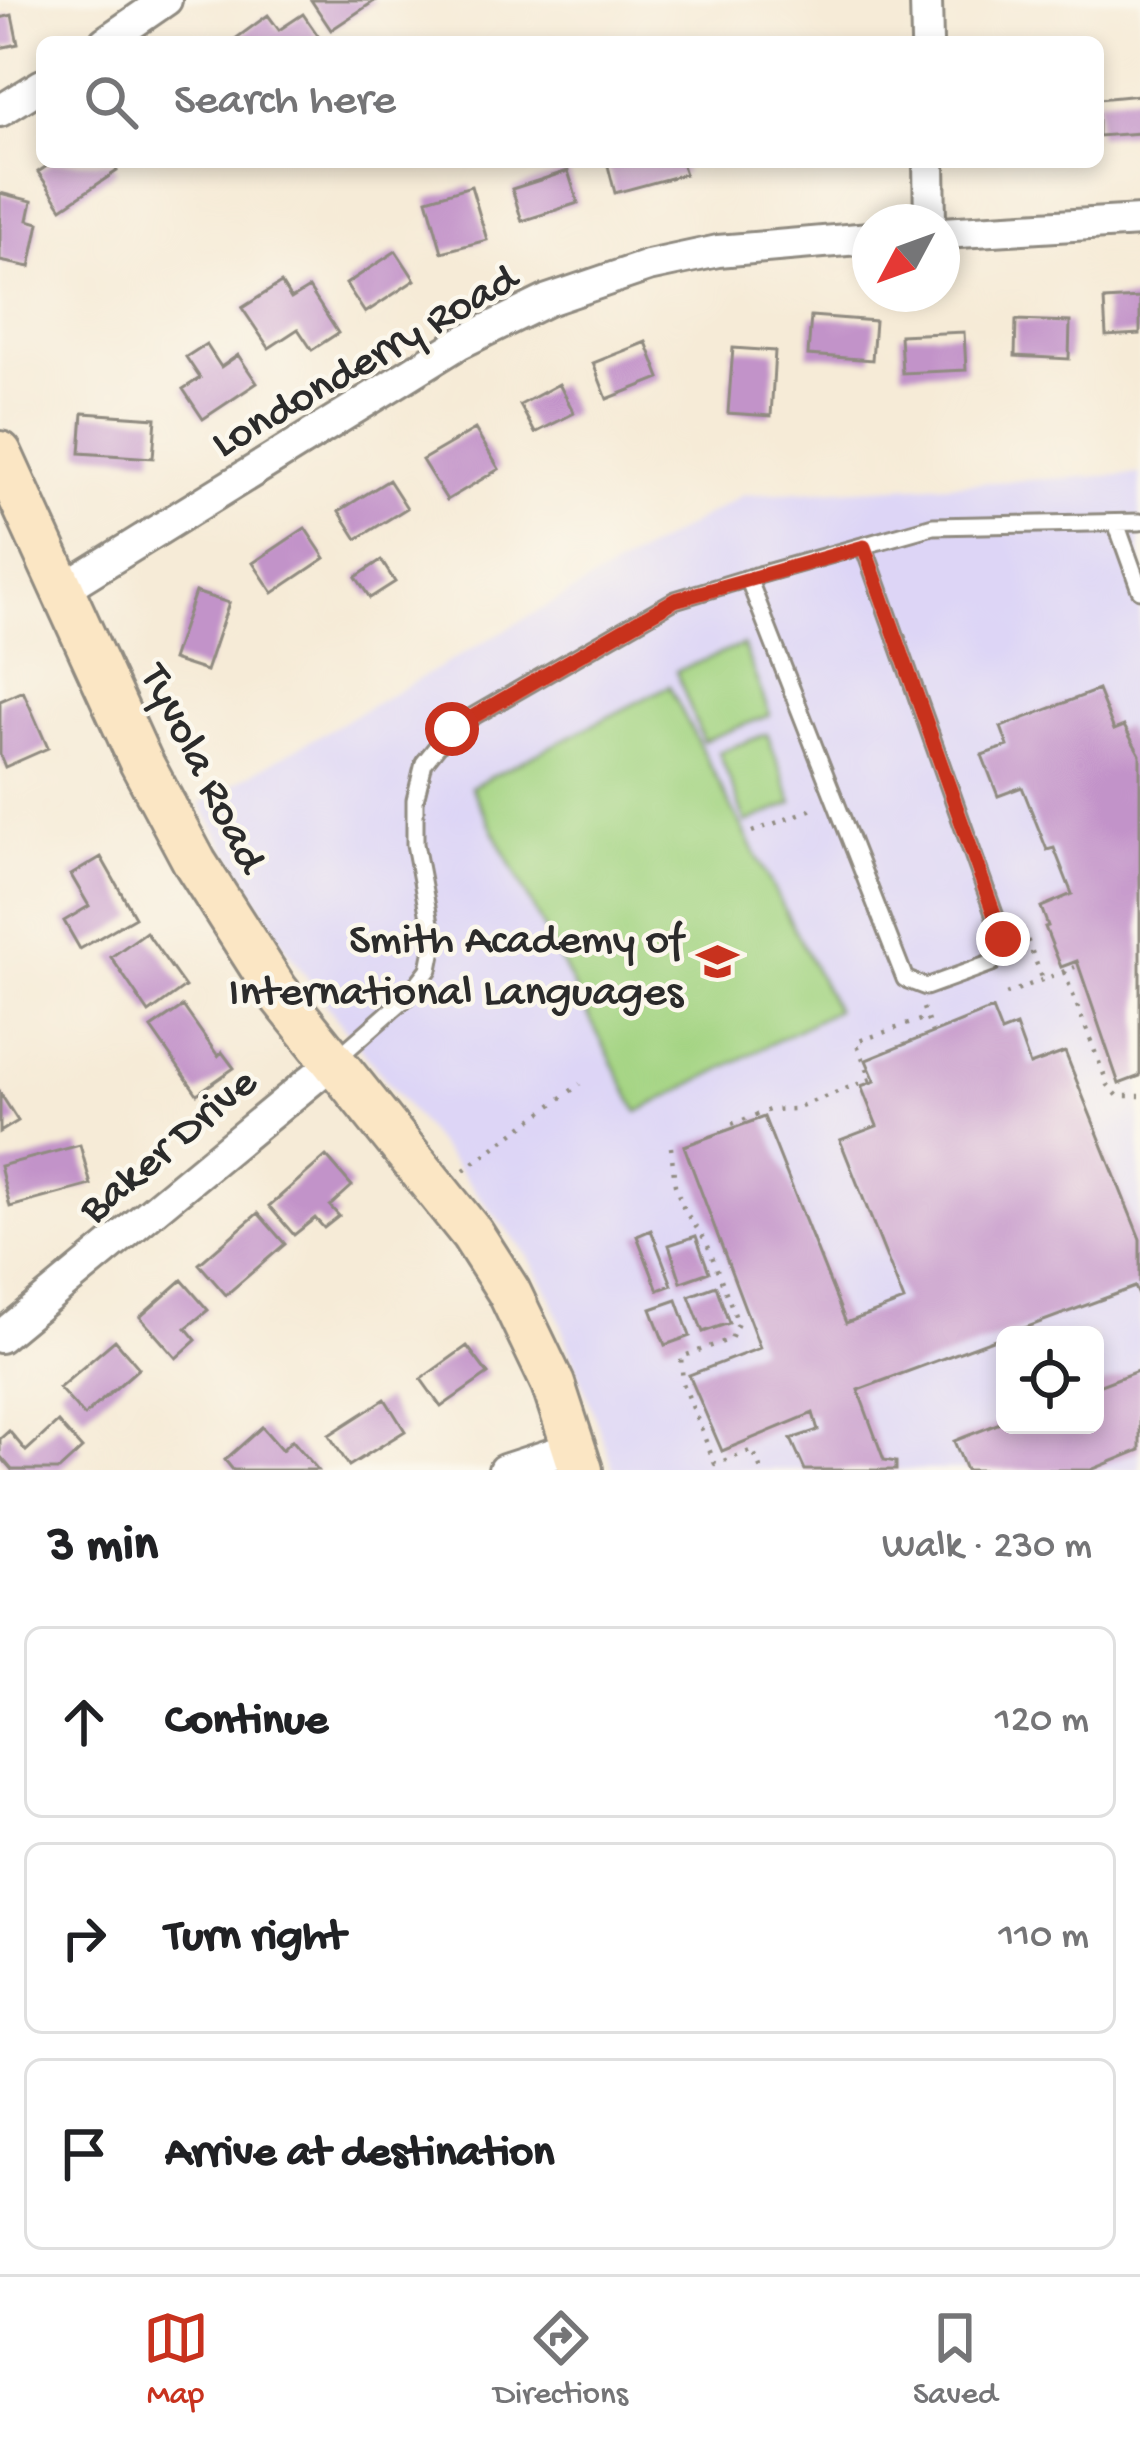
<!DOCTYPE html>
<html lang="en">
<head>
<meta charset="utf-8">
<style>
	body { margin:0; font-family:"Gochi Hand",sans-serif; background:#f2f2f2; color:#202124 }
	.controls { position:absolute; right:36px; bottom:36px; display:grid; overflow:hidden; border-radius:18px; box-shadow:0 6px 18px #0003 }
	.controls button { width:108px; height:108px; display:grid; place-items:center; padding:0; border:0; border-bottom:3px solid #e0e0e0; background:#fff; color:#202124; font:60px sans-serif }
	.compass { position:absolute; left:852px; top:204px; width:108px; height:108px; border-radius:50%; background:#fff; box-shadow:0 6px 18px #0003; rotate:229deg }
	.stop { position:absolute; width:36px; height:36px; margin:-27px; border:9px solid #c8321e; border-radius:50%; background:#fff }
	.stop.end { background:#c8321e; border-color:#fff; box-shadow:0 3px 12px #0008 }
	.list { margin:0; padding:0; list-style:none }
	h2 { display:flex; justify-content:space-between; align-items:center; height:156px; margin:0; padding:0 48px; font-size:51px }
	h2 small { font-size:39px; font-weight:400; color:#757577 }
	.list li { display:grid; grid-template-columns:78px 1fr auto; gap:36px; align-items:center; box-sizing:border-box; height:192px; margin:0 24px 24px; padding:0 24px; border:3px solid #e0e0e0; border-radius:18px }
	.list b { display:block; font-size:45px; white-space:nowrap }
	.list em { font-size:39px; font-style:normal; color:#757577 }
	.icon { flex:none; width:66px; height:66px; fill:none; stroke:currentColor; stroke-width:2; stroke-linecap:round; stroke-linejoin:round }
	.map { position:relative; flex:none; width:1140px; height:1470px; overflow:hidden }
	.search { position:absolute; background:#fff; box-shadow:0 6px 18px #0003; left:36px; right:36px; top:36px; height:132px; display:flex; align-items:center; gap:30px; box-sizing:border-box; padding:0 42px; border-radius:18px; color:#757577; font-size:45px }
	.sheet { height:804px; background:#fff }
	nav { display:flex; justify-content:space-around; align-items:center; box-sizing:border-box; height:168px; border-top:3px solid #e0e0e0; background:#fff; font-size:33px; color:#757577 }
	nav a { display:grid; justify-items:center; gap:6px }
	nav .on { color:#c8321e }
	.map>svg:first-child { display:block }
	.built { fill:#ddd5f6; fill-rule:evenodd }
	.green { fill:#a4d483; stroke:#688057; stroke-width:3 }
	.building { fill:#c293c9 }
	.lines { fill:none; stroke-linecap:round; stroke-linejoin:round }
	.service-casing { stroke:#908b81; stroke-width:21 }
	.minor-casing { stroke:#908b81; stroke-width:36 }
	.secondary-casing { stroke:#908b81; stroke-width:48 }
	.path { stroke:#908b81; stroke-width:4.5; stroke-dasharray:3 9; stroke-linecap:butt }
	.service { stroke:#fff; stroke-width:15 }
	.minor { stroke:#fff; stroke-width:30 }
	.secondary { stroke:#fbe6c4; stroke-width:42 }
	.route { stroke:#c8321e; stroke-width:15 }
	.labels { text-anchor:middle; stroke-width:9; stroke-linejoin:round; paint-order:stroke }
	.street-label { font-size:45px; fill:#2b2b2b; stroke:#fbf7ec }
	.poi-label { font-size:45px; fill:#2b2b2b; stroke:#fbf7ec; text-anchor:end }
</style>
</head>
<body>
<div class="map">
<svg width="1140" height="1470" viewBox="0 0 1140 1470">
	<rect width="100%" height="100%" fill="#fbf7ec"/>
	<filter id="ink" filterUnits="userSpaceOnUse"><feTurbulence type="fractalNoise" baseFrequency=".00833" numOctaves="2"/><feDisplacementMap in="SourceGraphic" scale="24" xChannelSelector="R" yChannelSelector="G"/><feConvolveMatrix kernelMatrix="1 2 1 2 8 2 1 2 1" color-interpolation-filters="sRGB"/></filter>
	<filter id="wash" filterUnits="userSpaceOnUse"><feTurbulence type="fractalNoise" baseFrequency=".004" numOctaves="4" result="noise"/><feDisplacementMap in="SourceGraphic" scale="48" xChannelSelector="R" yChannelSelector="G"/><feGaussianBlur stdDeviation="2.7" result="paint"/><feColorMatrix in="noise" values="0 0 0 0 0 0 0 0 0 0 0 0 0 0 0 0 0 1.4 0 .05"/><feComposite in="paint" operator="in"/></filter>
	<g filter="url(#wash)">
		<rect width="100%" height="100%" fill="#f6ebd7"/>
		<path class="built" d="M1140 474V1470H614L552 1299 528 1256 337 1019 285 947 200 803 743 495ZM1005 1335H1095V1425H1005Z"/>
		<path class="green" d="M743 645 770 715 703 741 676 671Z
			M669 686 836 1010 638 1112 471 787Z
			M767 734 793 803 746 823 719 752Z"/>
		<g id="blocks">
			<path class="building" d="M311 0H376L331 30Z
				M303 14 321 40 319 42H237L235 39 268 15 279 30Z
				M12 15 18 44 0 48V18Z
				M1140 95V133L1098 136V99Z
				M53 162H112L117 171 62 208 38 172Z
				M607 162H681L685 174 615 193Z
				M568 171 578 203 522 221 512 189Z
				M471 186 487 240 442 252 427 199Z
				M0 193 32 201 28 220 39 223 30 267 0 261Z
				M396 251 415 280 365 313 346 284Z
				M281 283 291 299 309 288 338 333 312 350 298 329 269 348 242 308Z
				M1140 298V334L1106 336 1104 300Z
				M811 316 875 321 872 360 808 355Z
				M1016 320 1070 322 1069 359 1015 356Z
				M964 332 966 370 902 373 900 335Z
				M646 342 660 378 607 399 593 363Z
				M206 344 221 367 238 355 257 383 203 419 183 389 200 378 186 357Z
				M733 348 775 351 771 416 728 413Z
				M559 384 574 413 535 433 520 405Z
				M83 413 156 418 153 458 80 453Z
				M475 429 499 469 447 500 422 460Z
				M389 480 407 508 357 539 339 511Z
				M305 528 325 558 273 593 253 563Z
				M381 560 395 582 370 598 356 577Z
				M195 592 229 603 206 671 172 660Z
				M1098 690 1114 730 1124 726 1140 755V1076L1119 1084 1077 961 1061 967 1045 927 1048 926 1041 907 1072 894 1054 848 1047 850 1022 787 998 796 982 755 1008 746 1001 727Z
				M23 691 48 748 5 767 0 755V701Z
				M101 857 135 917 80 949 64 921 89 906 71 875Z
				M146 932 185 987 149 1013 111 957Z
				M183 1006 218 1056 222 1052 234 1068 197 1094 151 1028Z
				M992 1009 1001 1032 1016 1026 1030 1065 1065 1052 1140 1239V1298L1135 1287 858 1390 884 1460 896 1462V1470H805L791 1439 818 1430 813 1413 722 1451 689 1375 760 1348 684 1146 764 1117 846 1323 904 1301 840 1140 877 1126 861 1086 875 1081 866 1060Z
				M0 1093 18 1121 0 1132Z
				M80 1145 91 1185 10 1207 0 1166Z
				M326 1156 352 1186 330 1206 339 1216 324 1228 315 1218 294 1235 269 1206Z
				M258 1213 285 1244 226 1295 199 1264Z
				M651 1230 672 1285 658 1290 637 1236Z
				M696 1236 709 1272 681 1282 669 1245Z
				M182 1280 208 1310 186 1328 196 1340 176 1358 140 1317Z
				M716 1286 729 1323 703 1332 689 1296Z
				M677 1300 690 1336 665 1345 651 1309Z
				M115 1340 139 1368 84 1416 59 1388Z
				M467 1346 488 1374 441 1407 421 1379Z
				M1140 1370V1450L1091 1470H966L954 1441 1005 1421V1425H1095V1387Z
				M385 1399 405 1431 349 1466 329 1435Z
				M58 1422 82 1449 59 1470H12L0 1456V1439L9 1431 26 1451Z
				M262 1427 282 1450 292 1440 318 1470H233L225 1460Z"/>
		</g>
	</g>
	<g filter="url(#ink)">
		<use href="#blocks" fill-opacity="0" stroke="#908b81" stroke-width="3"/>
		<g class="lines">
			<defs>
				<path id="service" d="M1116 523 1140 590
					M748 578 905 979 926 987 992 963 1003 939 864 547
					M334 1061 409 995 429 969 434 944 415 844V800L424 763 451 729 675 600 748 578 933 526 1140 522"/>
				<path id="minor" d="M926 0 927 42
					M105 42 166 0
					M0 111 42 85
					M929 162 930 222
					M942 233 1140 221
					M63 589 460 343 548 300 648 266 718 251 870 238
					M0 1337 332 1063
					M504 1470 574 1447"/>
				<path id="secondary" d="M0 453 141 762 195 863 276 990 472 1234 509 1292 553 1384 581 1470"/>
			</defs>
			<use href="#service" class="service-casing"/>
			<use href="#minor" class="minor-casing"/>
			<use href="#secondary" class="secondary-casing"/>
			<path class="path" d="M752 832 815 808
				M1023 929 1043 980
				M1064 972 1108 1085 1118 1096H1140
				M1006 994 1075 967
				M923 1008 932 1033
				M732 1124 769 1110 793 1109 871 1079 856 1042 926 1018
				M671 1147 675 1185 684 1210 706 1241 738 1323 731 1339 681 1357 683 1383 715 1464 753 1450 761 1470
				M464 1170 580 1084"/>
			<use href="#service" class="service"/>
			<use href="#minor" class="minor"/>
			<use href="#secondary" class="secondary"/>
		</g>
	</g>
	<g class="lines" filter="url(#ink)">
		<path class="route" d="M452 729 675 600 864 547 1003 939"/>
	</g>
	<defs>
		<symbol id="school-bare" viewBox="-9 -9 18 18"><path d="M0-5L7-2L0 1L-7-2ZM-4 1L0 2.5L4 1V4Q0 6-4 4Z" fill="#c8321e" stroke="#fbf7ec" stroke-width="2.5" paint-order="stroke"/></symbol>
	</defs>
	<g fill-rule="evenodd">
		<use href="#school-bare" x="688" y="932" width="59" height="59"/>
	</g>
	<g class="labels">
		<g class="street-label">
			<text transform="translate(362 357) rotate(-30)" y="16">Londonderry Road</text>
			<text transform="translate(207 766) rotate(63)" y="16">Tyvola Road</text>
			<text transform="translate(165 1142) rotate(-40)" y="16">Baker Drive</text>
		</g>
		<g class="poi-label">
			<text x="683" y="951">Smith Academy of<tspan x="683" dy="52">International Languages</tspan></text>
		</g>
	</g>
</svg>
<div class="controls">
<button><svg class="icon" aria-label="locate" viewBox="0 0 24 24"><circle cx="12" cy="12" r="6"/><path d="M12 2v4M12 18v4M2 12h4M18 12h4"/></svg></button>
</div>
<svg class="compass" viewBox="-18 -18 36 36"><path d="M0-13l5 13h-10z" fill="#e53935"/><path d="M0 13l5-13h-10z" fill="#757577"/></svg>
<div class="stop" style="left:452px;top:729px"></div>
<div class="stop end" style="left:1003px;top:939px"></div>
<div class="search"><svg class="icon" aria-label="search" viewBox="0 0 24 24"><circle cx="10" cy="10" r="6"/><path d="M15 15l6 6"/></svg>Search here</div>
</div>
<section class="sheet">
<h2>3 min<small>Walk · 230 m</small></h2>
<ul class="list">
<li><svg class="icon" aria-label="ahead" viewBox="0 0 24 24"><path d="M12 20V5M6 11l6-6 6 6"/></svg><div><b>Continue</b></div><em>120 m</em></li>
<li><svg class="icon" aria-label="right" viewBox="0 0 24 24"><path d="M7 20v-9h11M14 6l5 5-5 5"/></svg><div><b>Turn right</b></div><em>110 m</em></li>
<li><svg class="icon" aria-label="arrive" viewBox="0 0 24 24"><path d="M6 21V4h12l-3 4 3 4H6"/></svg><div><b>Arrive at destination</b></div></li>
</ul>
</section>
<nav>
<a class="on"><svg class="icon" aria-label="map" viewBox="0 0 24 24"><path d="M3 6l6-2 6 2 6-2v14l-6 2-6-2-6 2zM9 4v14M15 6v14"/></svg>Map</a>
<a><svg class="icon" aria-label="directions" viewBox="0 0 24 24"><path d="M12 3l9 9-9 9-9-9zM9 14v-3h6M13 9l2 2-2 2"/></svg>Directions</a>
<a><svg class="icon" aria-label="saved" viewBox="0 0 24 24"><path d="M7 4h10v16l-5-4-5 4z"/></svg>Saved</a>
</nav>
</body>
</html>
